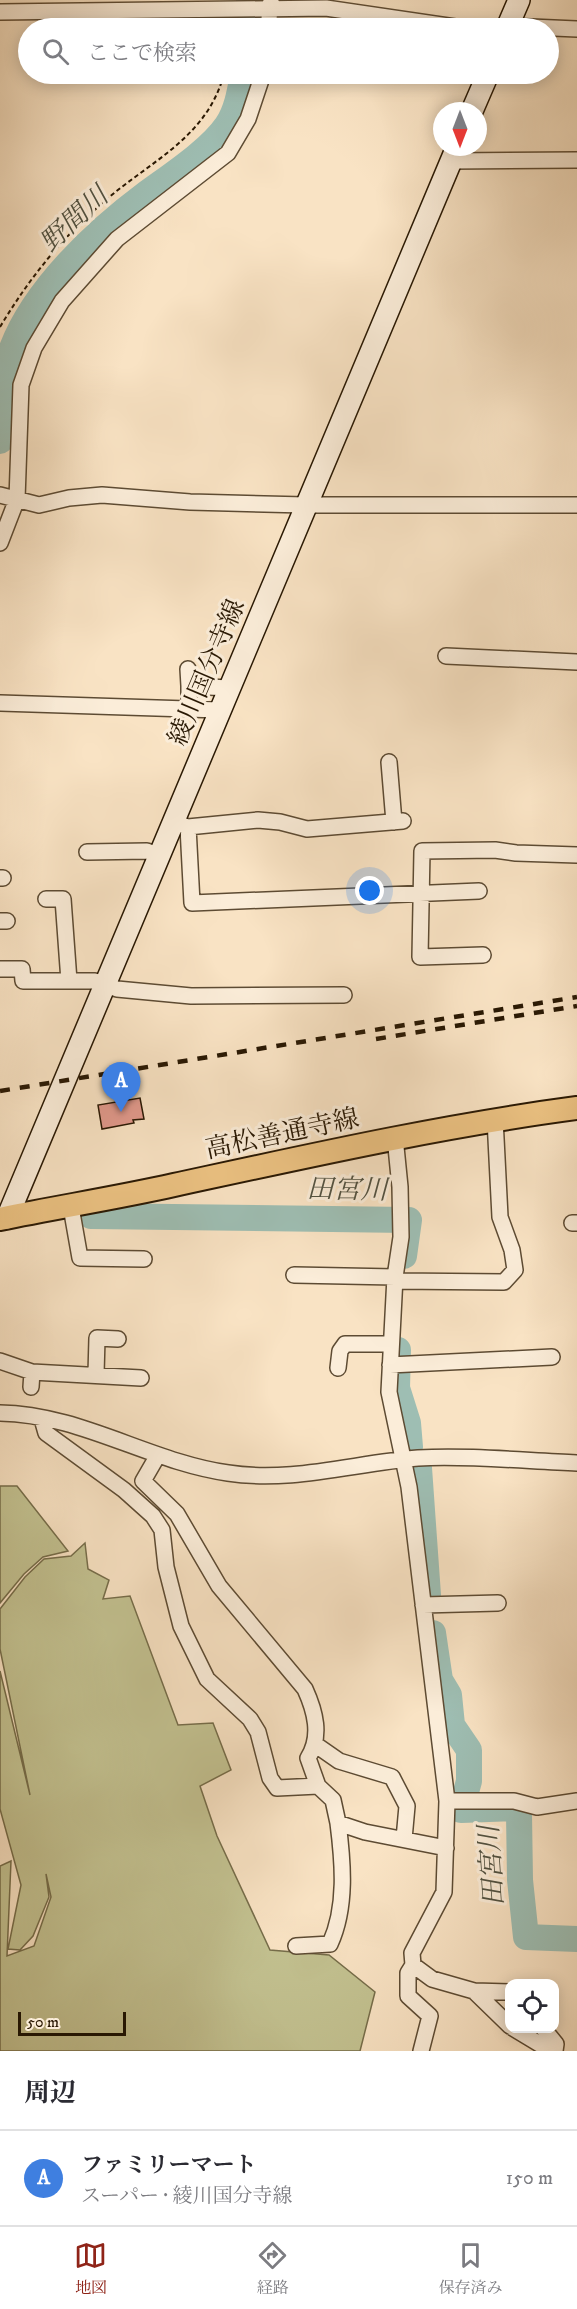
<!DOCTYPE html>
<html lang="ja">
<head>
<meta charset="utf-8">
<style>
	body { margin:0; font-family:"IM FELL DW Pica","Noto Serif JP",serif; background:#f7f7f7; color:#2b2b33 }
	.controls { position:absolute; right:18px; bottom:18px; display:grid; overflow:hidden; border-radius:12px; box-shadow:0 3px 15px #0003 }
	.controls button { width:54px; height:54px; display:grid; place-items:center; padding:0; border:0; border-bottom:2px solid #e1e1e2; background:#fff; color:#2b2b33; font:30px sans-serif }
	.compass { position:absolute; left:433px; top:102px; width:54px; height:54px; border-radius:50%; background:#fff; box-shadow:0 3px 15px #0003; rotate:180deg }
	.scale { position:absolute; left:18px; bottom:15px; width:108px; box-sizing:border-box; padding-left:6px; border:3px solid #291803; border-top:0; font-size:16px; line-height:21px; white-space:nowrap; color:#291803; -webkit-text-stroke:4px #fbedd9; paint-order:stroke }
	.you { position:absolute; left:370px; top:891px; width:21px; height:21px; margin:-15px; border:4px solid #fff; border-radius:50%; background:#1a73e8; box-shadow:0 0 0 9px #1a73e833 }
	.badge { display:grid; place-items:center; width:39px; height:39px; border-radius:50%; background:#8f2418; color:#fff; font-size:20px; font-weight:700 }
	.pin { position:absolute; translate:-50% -50px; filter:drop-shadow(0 2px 3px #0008) }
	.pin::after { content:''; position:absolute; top:32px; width:21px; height:18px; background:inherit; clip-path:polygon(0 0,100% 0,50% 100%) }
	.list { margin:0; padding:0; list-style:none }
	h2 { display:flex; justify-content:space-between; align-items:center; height:78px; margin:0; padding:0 24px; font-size:26px }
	h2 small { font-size:20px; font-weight:400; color:#7c7c81 }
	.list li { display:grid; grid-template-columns:39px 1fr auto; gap:18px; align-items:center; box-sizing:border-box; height:96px; padding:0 24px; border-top:2px solid #e1e1e2 }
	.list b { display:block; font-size:22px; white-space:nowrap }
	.list p { margin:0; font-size:20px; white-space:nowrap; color:#7c7c81 }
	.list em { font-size:20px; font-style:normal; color:#7c7c81 }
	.icon { flex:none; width:33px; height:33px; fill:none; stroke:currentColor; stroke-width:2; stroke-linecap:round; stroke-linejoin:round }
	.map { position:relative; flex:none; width:577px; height:2051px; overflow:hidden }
	.search { position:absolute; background:#fff; box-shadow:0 3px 15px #0003; left:18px; right:18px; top:18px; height:66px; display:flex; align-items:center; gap:15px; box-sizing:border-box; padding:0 21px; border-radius:33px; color:#7c7c81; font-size:22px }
	.sheet { height:174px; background:#fff }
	nav { display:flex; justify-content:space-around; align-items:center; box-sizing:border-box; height:84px; border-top:2px solid #e1e1e2; background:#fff; font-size:16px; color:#7c7c81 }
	nav a { display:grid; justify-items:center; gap:3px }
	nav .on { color:#8f2418 }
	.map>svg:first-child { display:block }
	.green { fill:#c3c291; stroke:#766d4a; stroke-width:1.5 }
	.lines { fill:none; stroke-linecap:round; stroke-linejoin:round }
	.river { stroke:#9ebeb3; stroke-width:26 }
	.building { fill:#e1998c; stroke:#291803; stroke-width:1.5 }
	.minor-casing { stroke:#5d4b33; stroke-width:18 }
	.secondary-casing { stroke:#291803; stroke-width:24 }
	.primary-casing { stroke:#291803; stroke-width:26 }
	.path { stroke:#291803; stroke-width:2; stroke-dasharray:4.5 3; stroke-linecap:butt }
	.minor { stroke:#fbedd9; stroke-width:15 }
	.secondary { stroke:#fbedd9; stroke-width:21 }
	.primary { stroke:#ecc282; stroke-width:22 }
	.rail { stroke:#291803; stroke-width:4.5; stroke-dasharray:10 10; stroke-linecap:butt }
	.labels { text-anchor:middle; stroke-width:6; stroke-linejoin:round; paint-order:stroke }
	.street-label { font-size:26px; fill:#291803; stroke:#fbedd9 }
	.water-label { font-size:27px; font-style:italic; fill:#525241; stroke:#fbedd9 }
</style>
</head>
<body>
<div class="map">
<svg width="577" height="2051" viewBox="0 0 577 2051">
	<rect width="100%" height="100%" fill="#f9e3c4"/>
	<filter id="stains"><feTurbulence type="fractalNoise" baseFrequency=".00333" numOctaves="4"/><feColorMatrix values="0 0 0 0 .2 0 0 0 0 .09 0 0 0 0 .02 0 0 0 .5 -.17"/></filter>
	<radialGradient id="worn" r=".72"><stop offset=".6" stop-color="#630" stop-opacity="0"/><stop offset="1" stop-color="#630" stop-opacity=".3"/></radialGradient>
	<path class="green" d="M0 1486H17L68 1551 43 1557 24 1574 0 1603Z
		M85 1543 88 1569 109 1580 103 1599 130 1596 178 1725 213 1723 231 1770 200 1786 217 1836 270 1950 329 1955 375 1992 360 2051H0V1866L11 1861 7 1956 34 1946 51 1897 46 1874 49 1897 33 1936 20 1950 8 1949 21 1885 0 1809V1671L30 1795 0 1649V1609L25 1577 44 1559 71 1556Z"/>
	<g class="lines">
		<path class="river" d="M249 0V28
			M0 441C2 412 0 378 11 351 33 290 96 231 147 193 170 176 210 150 227 125 237 110 240 91 243 74
			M91 1216 409 1220 404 1256
			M398 1350 397 1388 408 1423 410 1447
			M419 1468 428 1595
			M433 1633 440 1680 449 1695 452 1725 469 1750V1781L461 1810 515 1808 519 1814 520 1880 526 1937 577 1939"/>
	</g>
	<path class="building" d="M140 1098 144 1119 133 1120 134 1123 102 1129 98 1105Z"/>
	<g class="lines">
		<defs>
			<path id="minor" d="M0 12 326 8 462 28
				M508 26 577 29
				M268 28 271 0
				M451 161 577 160
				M0 495 39 505 69 498 102 495 190 502 305 505H577
				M0 543 17 499 21 385 34 348 62 301 117 239 228 153 248 119 263 74
				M446 656 577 662
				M188 669 189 686
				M0 703 219 710
				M189 708V686L229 688
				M389 762 394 822
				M173 822 188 827 192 903 479 891
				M188 827 258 820 280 822 307 829 403 821
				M87 852 147 851 159 855
				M0 878H3
				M46 899H63L69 981
				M0 921H7
				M483 955 420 957 422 851 495 850 516 853 577 855
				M0 969H22L23 981H95L117 989 191 996 344 995
				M395 1137 400 1187 401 1237 395 1277 389 1392 409 1487 447 1801 444 1892 412 1953 413 1965 432 1979 474 1991 510 2026
				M71 1207 80 1258 144 1259
				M572 1223H577
				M294 1275 395 1277
				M395 1281 504 1282 515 1270 512 1250 500 1217 495 1119
				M0 1361 32 1372 141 1378
				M390 1365 552 1357
				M338 1368 340 1351 345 1344H391
				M96 1374 97 1338 118 1339
				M31 1387 32 1372
				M0 1413C80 1414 150 1462 228 1473 291 1483 355 1463 418 1458 468 1455 526 1461 577 1463
				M42 1419 46 1433 124 1490 153 1516 162 1530 166 1567 181 1626 207 1679 250 1719 258 1732 270 1778 277 1788 318 1786 333 1800 338 1823 365 1832 446 1848
				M158 1455 143 1481 177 1514 219 1586 305 1689C315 1711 322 1736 308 1758L318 1786
				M423 1605 498 1603
				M316 1745 339 1761 392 1777 407 1806 404 1839
				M447 1801H514L537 1807 577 1801
				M296 1946 330 1944C347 1907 343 1862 338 1823
				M413 1965 408 1973V1996L430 2016 421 2051
				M474 1991 510 1992
				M513 2028 551 2051
				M543 2028 556 2044 555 2051"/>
			<path id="secondary" d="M507 28 519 0
				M472 111 488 74
				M7 1218 457 147"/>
			<path id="primary" d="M0 1219C58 1207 116 1198 174 1185 308 1156 441 1126 577 1108"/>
		</defs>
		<use href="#minor" class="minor-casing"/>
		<use href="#secondary" class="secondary-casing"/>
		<use href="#primary" class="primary-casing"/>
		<path class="path" d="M0 327C27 282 58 242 98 207 145 163 206 141 224 74"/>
		<use href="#minor" class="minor"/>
		<use href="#secondary" class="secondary"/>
		<use href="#primary" class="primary"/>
		<path class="rail" d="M376 1039 577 1006
			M0 1091 577 997"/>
	</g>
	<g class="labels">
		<g class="street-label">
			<text transform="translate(206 672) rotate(-67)" y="9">綾川国分寺線</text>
			<text transform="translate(282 1133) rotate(-12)" y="9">高松善通寺線</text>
		</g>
		<g class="water-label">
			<text transform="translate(74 219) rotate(-43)" y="9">野間川</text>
			<text transform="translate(347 1189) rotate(1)" y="9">田宮川</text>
			<text transform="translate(491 1866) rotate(-94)" y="9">田宮川</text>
		</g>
	</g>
	<rect width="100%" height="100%" filter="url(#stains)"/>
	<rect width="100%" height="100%" fill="url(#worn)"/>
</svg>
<div class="controls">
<button><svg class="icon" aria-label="locate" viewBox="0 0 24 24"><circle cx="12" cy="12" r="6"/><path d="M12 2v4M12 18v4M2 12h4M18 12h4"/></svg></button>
</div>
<svg class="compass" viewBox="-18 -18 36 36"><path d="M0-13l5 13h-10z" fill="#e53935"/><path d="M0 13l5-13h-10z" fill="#7c7c81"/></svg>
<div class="scale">50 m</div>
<div class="you"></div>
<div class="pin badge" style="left:121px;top:1112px;background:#3f7fe0">A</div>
<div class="search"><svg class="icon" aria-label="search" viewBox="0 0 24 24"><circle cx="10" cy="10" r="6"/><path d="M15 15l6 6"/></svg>ここで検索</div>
</div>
<section class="sheet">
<h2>周辺<small></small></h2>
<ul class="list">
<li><span class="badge" style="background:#3f7fe0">A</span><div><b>ファミリーマート</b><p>スーパー · 綾川国分寺線</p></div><em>150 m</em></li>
</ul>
</section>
<nav>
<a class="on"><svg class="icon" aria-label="map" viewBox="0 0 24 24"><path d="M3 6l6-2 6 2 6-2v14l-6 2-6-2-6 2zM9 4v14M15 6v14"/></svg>地図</a>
<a><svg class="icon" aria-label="directions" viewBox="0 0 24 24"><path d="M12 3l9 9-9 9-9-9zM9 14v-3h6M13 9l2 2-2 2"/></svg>経路</a>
<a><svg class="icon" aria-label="saved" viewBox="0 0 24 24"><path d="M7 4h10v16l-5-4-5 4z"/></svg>保存済み</a>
</nav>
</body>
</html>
